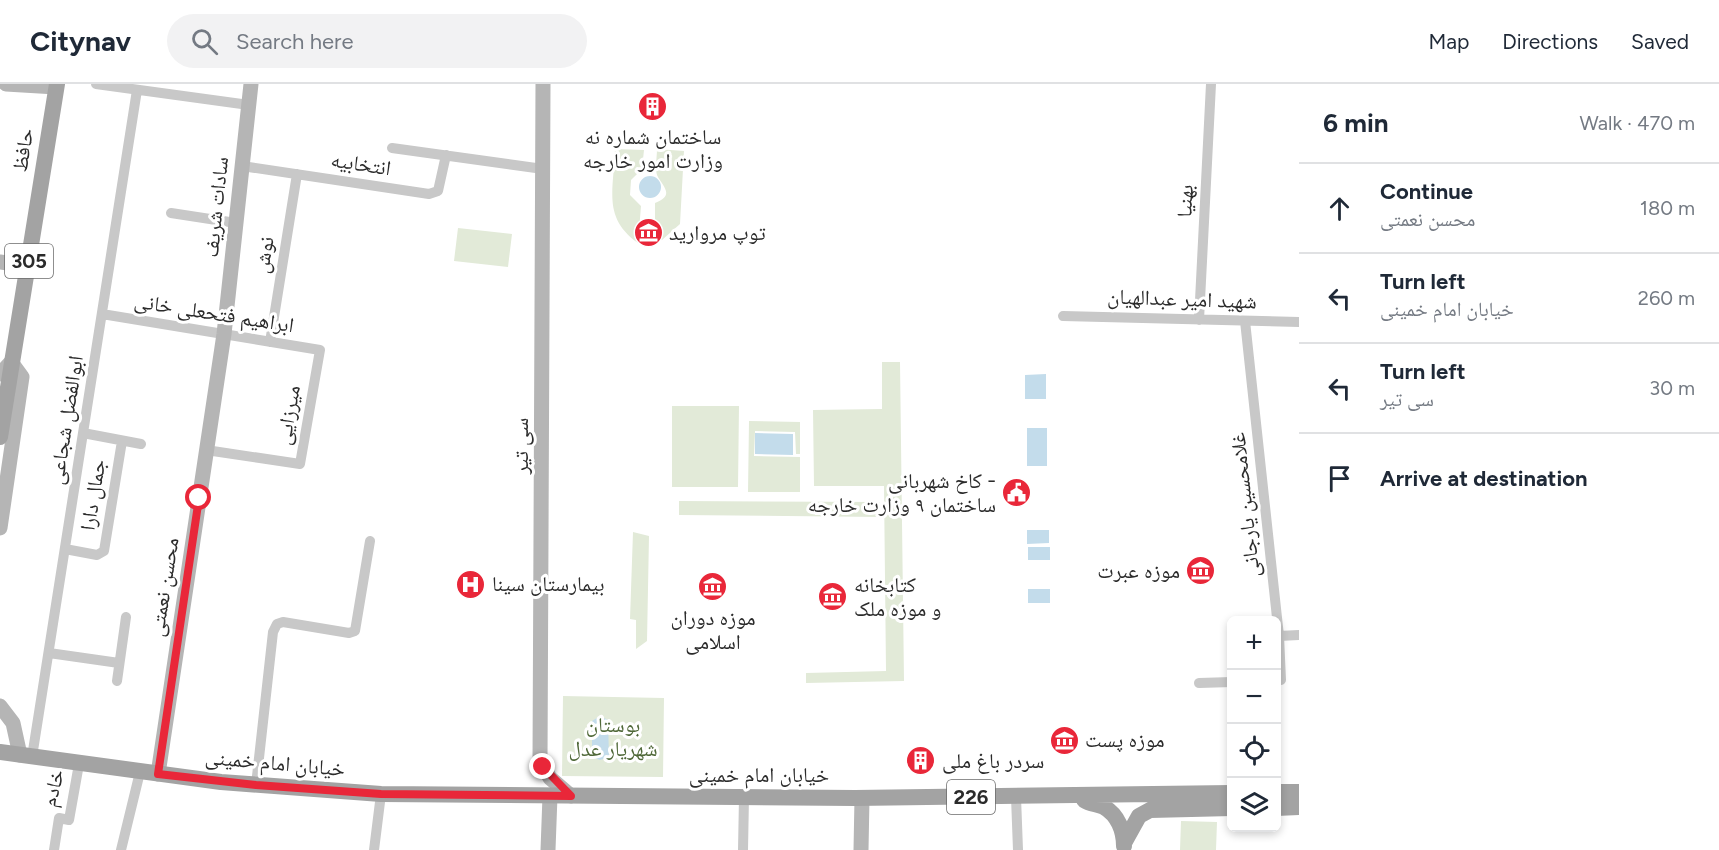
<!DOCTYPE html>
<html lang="en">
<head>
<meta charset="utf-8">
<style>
	body { margin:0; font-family:Figtree,"Noto Naskh Arabic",sans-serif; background:#f2f2f3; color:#1f2937 }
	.controls { position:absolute; right:18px; bottom:18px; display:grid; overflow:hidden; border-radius:9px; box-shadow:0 3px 9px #0003 }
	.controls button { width:54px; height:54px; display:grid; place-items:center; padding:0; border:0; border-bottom:2px solid #e0e1e3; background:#fff; color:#1f2937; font:30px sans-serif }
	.stop { position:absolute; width:18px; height:18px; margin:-14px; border:4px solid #e92739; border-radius:50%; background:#fff }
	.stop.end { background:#e92739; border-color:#fff; box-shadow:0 2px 6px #0008 }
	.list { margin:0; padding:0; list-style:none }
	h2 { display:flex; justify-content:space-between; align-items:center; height:78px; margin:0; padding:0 24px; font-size:26px }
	h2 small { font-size:20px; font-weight:400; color:#747a83 }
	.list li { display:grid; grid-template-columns:39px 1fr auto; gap:18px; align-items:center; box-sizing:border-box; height:90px; padding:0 24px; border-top:2px solid #e0e1e3 }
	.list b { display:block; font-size:22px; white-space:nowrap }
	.list p { margin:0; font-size:20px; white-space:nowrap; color:#747a83 }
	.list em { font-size:20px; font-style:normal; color:#747a83 }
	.icon { flex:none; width:33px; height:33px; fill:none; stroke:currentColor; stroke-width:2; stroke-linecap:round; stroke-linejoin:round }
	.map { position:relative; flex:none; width:1299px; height:766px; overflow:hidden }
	header { display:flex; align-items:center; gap:36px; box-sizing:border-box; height:84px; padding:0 30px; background:#fff; border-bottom:2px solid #e0e1e3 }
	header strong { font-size:28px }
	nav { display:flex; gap:33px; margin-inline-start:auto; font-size:21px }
	.search { width:420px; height:54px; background:#f2f2f3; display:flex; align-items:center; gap:15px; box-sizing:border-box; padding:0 21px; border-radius:33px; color:#747a83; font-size:22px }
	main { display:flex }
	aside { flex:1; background:#fff }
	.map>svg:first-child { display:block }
	.green { fill:#e2ead8 }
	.water { fill:#c3dceb }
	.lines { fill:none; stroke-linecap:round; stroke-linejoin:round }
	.street { stroke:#c8c8c8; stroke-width:10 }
	.secondary { stroke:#b5b5b5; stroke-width:15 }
	.primary { stroke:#a3a3a3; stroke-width:16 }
	.route { stroke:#e92739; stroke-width:8 }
	.labels { text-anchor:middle; stroke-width:6; stroke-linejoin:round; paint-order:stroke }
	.shield { fill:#fff; stroke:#6b6b6b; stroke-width:1.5 }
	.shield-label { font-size:20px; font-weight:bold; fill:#2b2b2b }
	.poi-label { font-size:21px; fill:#2b2b2b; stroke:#fff; text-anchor:start }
	.street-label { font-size:21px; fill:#2b2b2b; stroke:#fff }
	.park-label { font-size:21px; fill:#4f6838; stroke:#fff }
</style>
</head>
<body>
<header>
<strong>Citynav</strong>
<div class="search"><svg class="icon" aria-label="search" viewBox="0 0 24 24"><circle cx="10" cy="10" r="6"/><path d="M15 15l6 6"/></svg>Search here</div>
<nav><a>Map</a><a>Directions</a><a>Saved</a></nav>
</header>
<main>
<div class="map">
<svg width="1299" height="766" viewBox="0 0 1299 766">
	<rect width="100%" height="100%" fill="#fff"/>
	<path class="green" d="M615 65 644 66 642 85 631 96 630 111 641 122 638 159C602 133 614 106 615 65Z
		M657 65 684 67 680 140 662 156 655 157V119C676 111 662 102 657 91 655 84 657 72 657 65Z
		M458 144 512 150 508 183 454 177Z
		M882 278H900L904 597 806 599V589L886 587 884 402H814L813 326 882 325Z
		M672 322H739L738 403H672Z
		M749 337 800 338V370H796L795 348 755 347 754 372 800 373V408H748Z
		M679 417 880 418V433L679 431Z
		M633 448 649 452 647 557 636 565V536L630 535Z
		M563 612 664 614 663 693 562 692Z
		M1181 737 1217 738 1216 766H1180Z"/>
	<path class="water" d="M639 103a11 11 0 1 1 22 0a11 11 0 1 1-22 0Z
		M1046 290V315H1025V291Z
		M1027 344H1047V382H1027Z
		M755 349 793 350V371L755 370Z
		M1027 446H1049V459L1027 460Z
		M1028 463H1050V476H1028Z
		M1028 505H1050V519H1028Z
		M600 632 608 636 609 673 600 676 592 673V637Z"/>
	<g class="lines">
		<path class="street" d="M96 0 249 21
			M392 64 543 85
			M242 82 429 110 438 107 446 71
			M171 129 236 139
			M102 230 320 266 300 380 206 366
			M1063 232 1299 238
			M1199 236 1211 0
			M1245 237 1279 552 1281 596H1276
			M270 258 297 90
			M83 349 141 360
			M65 465 97 471 104 467 122 357
			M1279 552 1299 551
			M49 569 119 579
			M117 597 126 533
			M1199 599 1232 598
			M32 673 137 6
			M256 701 273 548 277 540 283 538 349 549 355 547 370 457
			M1016 713 1018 766
			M54 766 59 734 69 736 79 680
			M121 766 140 688
			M374 766 381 710
			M743 766 744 713"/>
		<path class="secondary" d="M6 0 56 3
			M543 0 540 677 550 694 571 712
			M0 178 28 182
			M0 290 11 278 22 293 0 444
			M0 622 13 639 20 671
			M158 690 224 250 251 0
			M548 766 550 712
			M861 766 862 714"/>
		<path class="primary" d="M0 353 57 0
			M0 668 221 698 381 710 855 714 1232 709
			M1276 708H1299
			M1084 716C1090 720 1097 720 1104 723 1118 731 1124 747 1124 762
			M1276 724 1299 723
			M1124 759 1139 732 1150 726 1232 724"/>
	</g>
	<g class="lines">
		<path class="route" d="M199 414 158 690 256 701 381 710 571 712 543 683"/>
	</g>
	<defs>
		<symbol id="building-disc" viewBox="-11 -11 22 22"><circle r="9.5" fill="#e92739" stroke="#fff"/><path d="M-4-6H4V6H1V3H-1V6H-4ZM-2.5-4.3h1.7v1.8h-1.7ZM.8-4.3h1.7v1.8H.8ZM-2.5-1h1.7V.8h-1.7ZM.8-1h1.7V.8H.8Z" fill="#fff"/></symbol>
		<symbol id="museum-disc" viewBox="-11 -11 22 22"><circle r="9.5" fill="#e92739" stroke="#fff"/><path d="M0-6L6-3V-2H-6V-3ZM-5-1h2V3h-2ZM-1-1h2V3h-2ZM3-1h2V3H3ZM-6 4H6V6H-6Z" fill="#fff"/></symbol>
		<symbol id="civic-disc" viewBox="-11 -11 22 22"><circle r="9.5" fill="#e92739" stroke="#fff"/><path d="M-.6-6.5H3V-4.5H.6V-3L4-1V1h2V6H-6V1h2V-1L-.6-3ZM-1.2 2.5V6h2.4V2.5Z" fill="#fff"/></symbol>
		<symbol id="hospital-disc" viewBox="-11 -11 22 22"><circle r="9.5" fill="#e92739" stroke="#fff"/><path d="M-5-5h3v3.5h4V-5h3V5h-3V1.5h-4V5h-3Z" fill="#fff"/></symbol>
	</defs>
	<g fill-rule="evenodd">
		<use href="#building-disc" x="636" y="6" width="33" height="33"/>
		<use href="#museum-disc" x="632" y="132" width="33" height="33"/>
		<use href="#civic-disc" x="1000" y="392" width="33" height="33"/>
		<use href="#museum-disc" x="1184" y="470" width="33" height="33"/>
		<use href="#hospital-disc" x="454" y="484" width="33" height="33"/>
		<use href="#museum-disc" x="696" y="486" width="33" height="33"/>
		<use href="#museum-disc" x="816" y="496" width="33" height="33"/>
		<use href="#museum-disc" x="1048" y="640" width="33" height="33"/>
		<use href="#building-disc" x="904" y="660" width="33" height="33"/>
	</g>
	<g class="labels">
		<g class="shield">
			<rect x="5" y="160" width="48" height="34" rx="4.5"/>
			<rect x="947" y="696" width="48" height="34" rx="4.5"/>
		</g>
		<g class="shield-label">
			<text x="29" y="184">305</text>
			<text x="971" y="720">226</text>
		</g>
		<g class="poi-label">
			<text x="653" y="60" text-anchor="middle">ساختمان شماره نه<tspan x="653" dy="24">وزارت امور خارجه</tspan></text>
			<text x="669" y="156">توپ مروارید</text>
			<text x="996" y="404" text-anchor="end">کاخ شهربانی -<tspan x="996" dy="24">ساختمان ۹ وزارت خارجه</tspan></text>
			<text x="1180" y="494" text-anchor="end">موزه عبرت</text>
			<text x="492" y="507">بیمارستان سینا</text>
			<text x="854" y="508">کتابخانه<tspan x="854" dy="24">و موزه ملک</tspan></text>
			<text x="713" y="541" text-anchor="middle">موزه دوران<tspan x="713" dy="24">اسلامی</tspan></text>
			<text x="1085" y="663">موزه پست</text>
			<text x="942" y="684">سردر باغ ملی</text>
		</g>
		<g class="street-label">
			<text transform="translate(23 66) rotate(-81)" y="7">حافظ</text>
			<text transform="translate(361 80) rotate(9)" y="7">انتخابیه</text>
			<text transform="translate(1185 117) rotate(-87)" y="7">بهنیا</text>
			<text transform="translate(216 123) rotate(-84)" y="7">سادات شریف</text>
			<text transform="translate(264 171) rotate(-81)" y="7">نوش</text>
			<text transform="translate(1182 215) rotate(2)" y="7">شهید امیر عبدالهیان</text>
			<text transform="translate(214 229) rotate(9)" y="7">ابراهیم فتحعلی خانی</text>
			<text transform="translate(288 331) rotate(-80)" y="7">میرزایی</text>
			<text transform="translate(66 336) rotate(-81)" y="7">ابوالفضل شجاعی</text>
			<text transform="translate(521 362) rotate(-90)" y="7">سی تیر</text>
			<text transform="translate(93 411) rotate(-81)" y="7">جمال دارا</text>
			<text transform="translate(1245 421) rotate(-96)" y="7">غلامحسین یارجانی</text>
			<text transform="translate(164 503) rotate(-81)" y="7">محسن نعمتی</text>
			<text transform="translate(275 679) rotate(5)" y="7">خیابان امام خمینی</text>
			<text x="759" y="698">خیابان امام خمینی</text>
			<text transform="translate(53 704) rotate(-76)" y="7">خادم</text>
		</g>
		<g class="park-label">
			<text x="613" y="648">بوستان<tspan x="613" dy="24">شهریار عدل</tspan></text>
		</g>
	</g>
</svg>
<div class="controls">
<button>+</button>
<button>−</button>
<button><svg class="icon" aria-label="locate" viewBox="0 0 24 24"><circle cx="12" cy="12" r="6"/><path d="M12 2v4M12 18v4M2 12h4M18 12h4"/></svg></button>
<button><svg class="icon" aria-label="layers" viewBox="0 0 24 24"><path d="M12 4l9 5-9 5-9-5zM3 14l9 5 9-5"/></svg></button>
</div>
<div class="stop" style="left:199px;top:414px"></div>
<div class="stop end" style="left:543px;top:683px"></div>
</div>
<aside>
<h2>6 min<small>Walk · 470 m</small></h2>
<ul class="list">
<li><svg class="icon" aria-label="ahead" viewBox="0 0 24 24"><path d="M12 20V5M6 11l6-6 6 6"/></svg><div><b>Continue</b><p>محسن نعمتی</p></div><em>180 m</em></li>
<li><svg class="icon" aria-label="left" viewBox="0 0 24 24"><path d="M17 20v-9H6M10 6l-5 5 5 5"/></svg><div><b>Turn left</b><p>خیابان امام خمینی</p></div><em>260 m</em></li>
<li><svg class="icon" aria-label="left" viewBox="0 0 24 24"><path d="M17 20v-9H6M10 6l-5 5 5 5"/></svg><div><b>Turn left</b><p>سی تیر</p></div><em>30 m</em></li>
<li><svg class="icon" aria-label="arrive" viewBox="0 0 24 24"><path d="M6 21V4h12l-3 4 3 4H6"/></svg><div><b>Arrive at destination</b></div></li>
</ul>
</aside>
</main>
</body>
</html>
